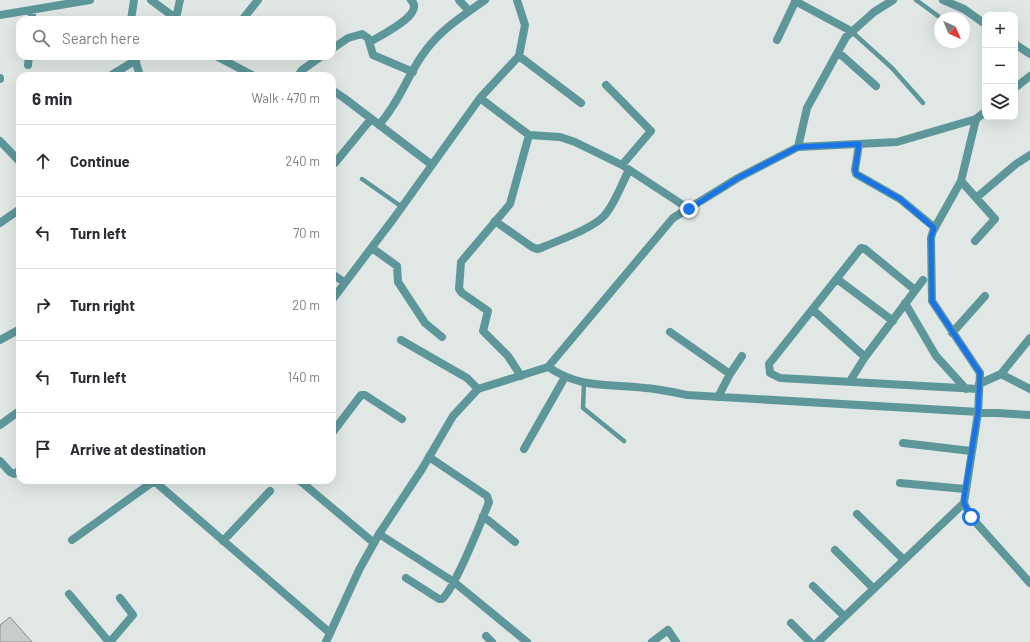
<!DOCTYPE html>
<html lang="en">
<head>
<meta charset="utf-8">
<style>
	body { margin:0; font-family:Barlow,sans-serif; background:#f2f2f3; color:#2b2b33 }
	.controls { position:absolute; right:12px; top:12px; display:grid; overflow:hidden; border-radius:8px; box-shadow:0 4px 16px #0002 }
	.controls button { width:36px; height:36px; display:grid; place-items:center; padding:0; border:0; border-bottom:1px solid #e1e1e2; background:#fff; color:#2b2b33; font:20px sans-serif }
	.compass { position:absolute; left:934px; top:12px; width:36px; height:36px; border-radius:50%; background:#fff; box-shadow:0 4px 16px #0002; rotate:136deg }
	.stop { position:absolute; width:12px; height:12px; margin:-9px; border:3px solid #1a73e8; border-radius:50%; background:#fff }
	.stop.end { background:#1a73e8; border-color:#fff; box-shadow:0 1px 4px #0008 }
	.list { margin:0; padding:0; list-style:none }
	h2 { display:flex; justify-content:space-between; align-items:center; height:52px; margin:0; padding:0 16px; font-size:17px }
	h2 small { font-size:13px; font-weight:400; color:#7c7c81 }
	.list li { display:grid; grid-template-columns:26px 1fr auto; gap:12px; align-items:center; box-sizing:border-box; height:72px; padding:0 16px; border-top:1px solid #e1e1e2 }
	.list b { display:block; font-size:15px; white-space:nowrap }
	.list em { font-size:13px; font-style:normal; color:#7c7c81 }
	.icon { flex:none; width:22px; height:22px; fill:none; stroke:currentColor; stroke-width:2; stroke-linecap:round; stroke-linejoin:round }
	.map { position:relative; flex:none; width:1030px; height:642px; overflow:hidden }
	.search { position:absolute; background:#fff; box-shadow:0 4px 16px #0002; left:16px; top:16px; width:320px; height:44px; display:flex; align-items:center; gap:10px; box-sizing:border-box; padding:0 14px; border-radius:12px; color:#7c7c81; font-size:15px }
	.panel { position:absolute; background:#fff; box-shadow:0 4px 16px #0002; left:16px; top:72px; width:320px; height:412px; border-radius:12px }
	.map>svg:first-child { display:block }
	.building { fill:#c9cdc9; stroke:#8a8e8a }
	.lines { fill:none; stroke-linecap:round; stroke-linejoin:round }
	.service { stroke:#5d979a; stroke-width:4.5 }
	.minor { stroke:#5d979a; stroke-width:8 }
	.tertiary { stroke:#5d979a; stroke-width:8 }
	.route { stroke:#1a73e8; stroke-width:5 }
</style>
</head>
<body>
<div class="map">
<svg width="1030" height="642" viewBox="0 0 1030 642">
	<rect width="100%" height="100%" fill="#e1e7e5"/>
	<path class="building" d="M10 617 32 642H0V625Z"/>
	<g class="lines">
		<path class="service" d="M916 0 938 16
			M851 31 892 68 923 103
			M362 179 402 207
			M584 382 583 408 624 441"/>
		<path class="minor" d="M151 0 178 20
			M459 0 469 11
			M943 0 964 9 985 24
			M795 1 851 31
			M32 10V20
			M0 15 90 0
			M176 18 180 0
			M131 20 134 0
			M242 20 258 0
			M777 40 796 0
			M370 42C381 35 426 14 411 0
			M1015 44 1030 54
			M332 49 348 38 362 34 368 38 373 55 413 72
			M838 52 876 86
			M134 56 140 76
			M216 56 254 76
			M519 56 581 103
			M28 65 29 56
			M110 76 136 60
			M298 76 302 70 322 56
			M0 78V79
			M606 85 651 131 622 165
			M332 90 344 98 432 165
			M480 98 529 135 560 137 575 142 622 165 689 209
			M976 119 961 181 933 231 931 238 932 301 980 373 978 413 964 503 971 517 1030 583
			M379 125C399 102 405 81 421 57 438 31 460 18 485 0
			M0 141 20 162
			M859 144 855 170 856 174 900 199 935 228
			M798 147 807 108 846 37 874 12 893 0
			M335 163 371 119
			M961 181 995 219 975 241
			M976 198 1016 164 1030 155
			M495 221 532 247 537 249 541 248C559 240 590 230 604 216 615 204 621 185 629 170
			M0 223 20 209
			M372 248 397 266 398 282 425 323 442 337
			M332 274 344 282
			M837 279 893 321
			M915 290 865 249 861 248 769 364 770 373 780 378 978 389
			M332 300 394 218 480 98 519 56 525 25 517 0
			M905 303 936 356 966 389
			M813 310 865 357
			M670 332 730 374
			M952 333 985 296
			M0 340 20 329
			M401 340 467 378 478 389
			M548 367C584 390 606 383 645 388 659 389 673 392 687 395L1030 415
			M1001 374 1030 389
			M521 376 508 356 483 331 488 311 462 293 459 289 461 262 510 204 529 135
			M850 381 865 357 923 280
			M979 384 1001 374 1030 338
			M718 397 730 374 742 356
			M0 425 18 412
			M332 433 361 395H365L402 419
			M903 443 971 451
			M524 449 565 377
			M0 461 10 472 14 474 20 470
			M153 480 330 633
			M299 480 374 543
			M900 483 965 489
			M857 514 903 559
			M483 516 515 542
			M379 534 454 582 527 642
			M72 540 154 481
			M223 541 270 491
			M835 550 873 588
			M406 578 439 599H442C454 590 482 520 489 502L487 496 429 457
			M813 586 844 616
			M69 594 109 642
			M791 623 810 642
			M486 636 492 642
			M110 642 133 615 120 598
			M652 642 668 630 676 642
			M818 642 964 503"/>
		<path class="tertiary" d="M1015 88 1030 76
			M326 642 359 570 379 534 422 469 453 416 478 389 548 367 673 218 738 178 798 147 897 142 976 119 985 112"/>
	</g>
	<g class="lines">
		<path class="route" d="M689 209 738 178 798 147 859 144 855 170 856 174 900 199 934 228 931 238 932 301 980 373 978 413 964 497V503L971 517"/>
	</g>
</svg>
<div class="controls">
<button>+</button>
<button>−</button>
<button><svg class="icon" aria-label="layers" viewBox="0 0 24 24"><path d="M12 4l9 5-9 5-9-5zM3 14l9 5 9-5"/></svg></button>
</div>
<svg class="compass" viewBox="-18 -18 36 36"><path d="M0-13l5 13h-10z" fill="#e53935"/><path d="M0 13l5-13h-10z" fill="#7c7c81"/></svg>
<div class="stop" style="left:971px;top:517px"></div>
<div class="stop end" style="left:689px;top:209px"></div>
<div class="search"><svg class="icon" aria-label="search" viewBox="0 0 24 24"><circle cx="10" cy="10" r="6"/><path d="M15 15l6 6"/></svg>Search here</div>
<section class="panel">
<h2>6 min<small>Walk · 470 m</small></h2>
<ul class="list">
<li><svg class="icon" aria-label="ahead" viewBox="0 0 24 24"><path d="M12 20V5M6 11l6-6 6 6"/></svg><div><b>Continue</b></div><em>240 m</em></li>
<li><svg class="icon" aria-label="left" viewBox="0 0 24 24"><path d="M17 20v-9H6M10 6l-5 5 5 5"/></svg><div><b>Turn left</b></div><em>70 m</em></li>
<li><svg class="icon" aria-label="right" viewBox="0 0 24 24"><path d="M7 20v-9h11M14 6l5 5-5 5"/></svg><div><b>Turn right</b></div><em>20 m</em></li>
<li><svg class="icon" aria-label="left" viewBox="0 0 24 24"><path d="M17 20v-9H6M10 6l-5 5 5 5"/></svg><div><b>Turn left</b></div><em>140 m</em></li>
<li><svg class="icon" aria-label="arrive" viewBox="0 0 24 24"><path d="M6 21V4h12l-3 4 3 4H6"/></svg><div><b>Arrive at destination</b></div></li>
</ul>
</section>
</div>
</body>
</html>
